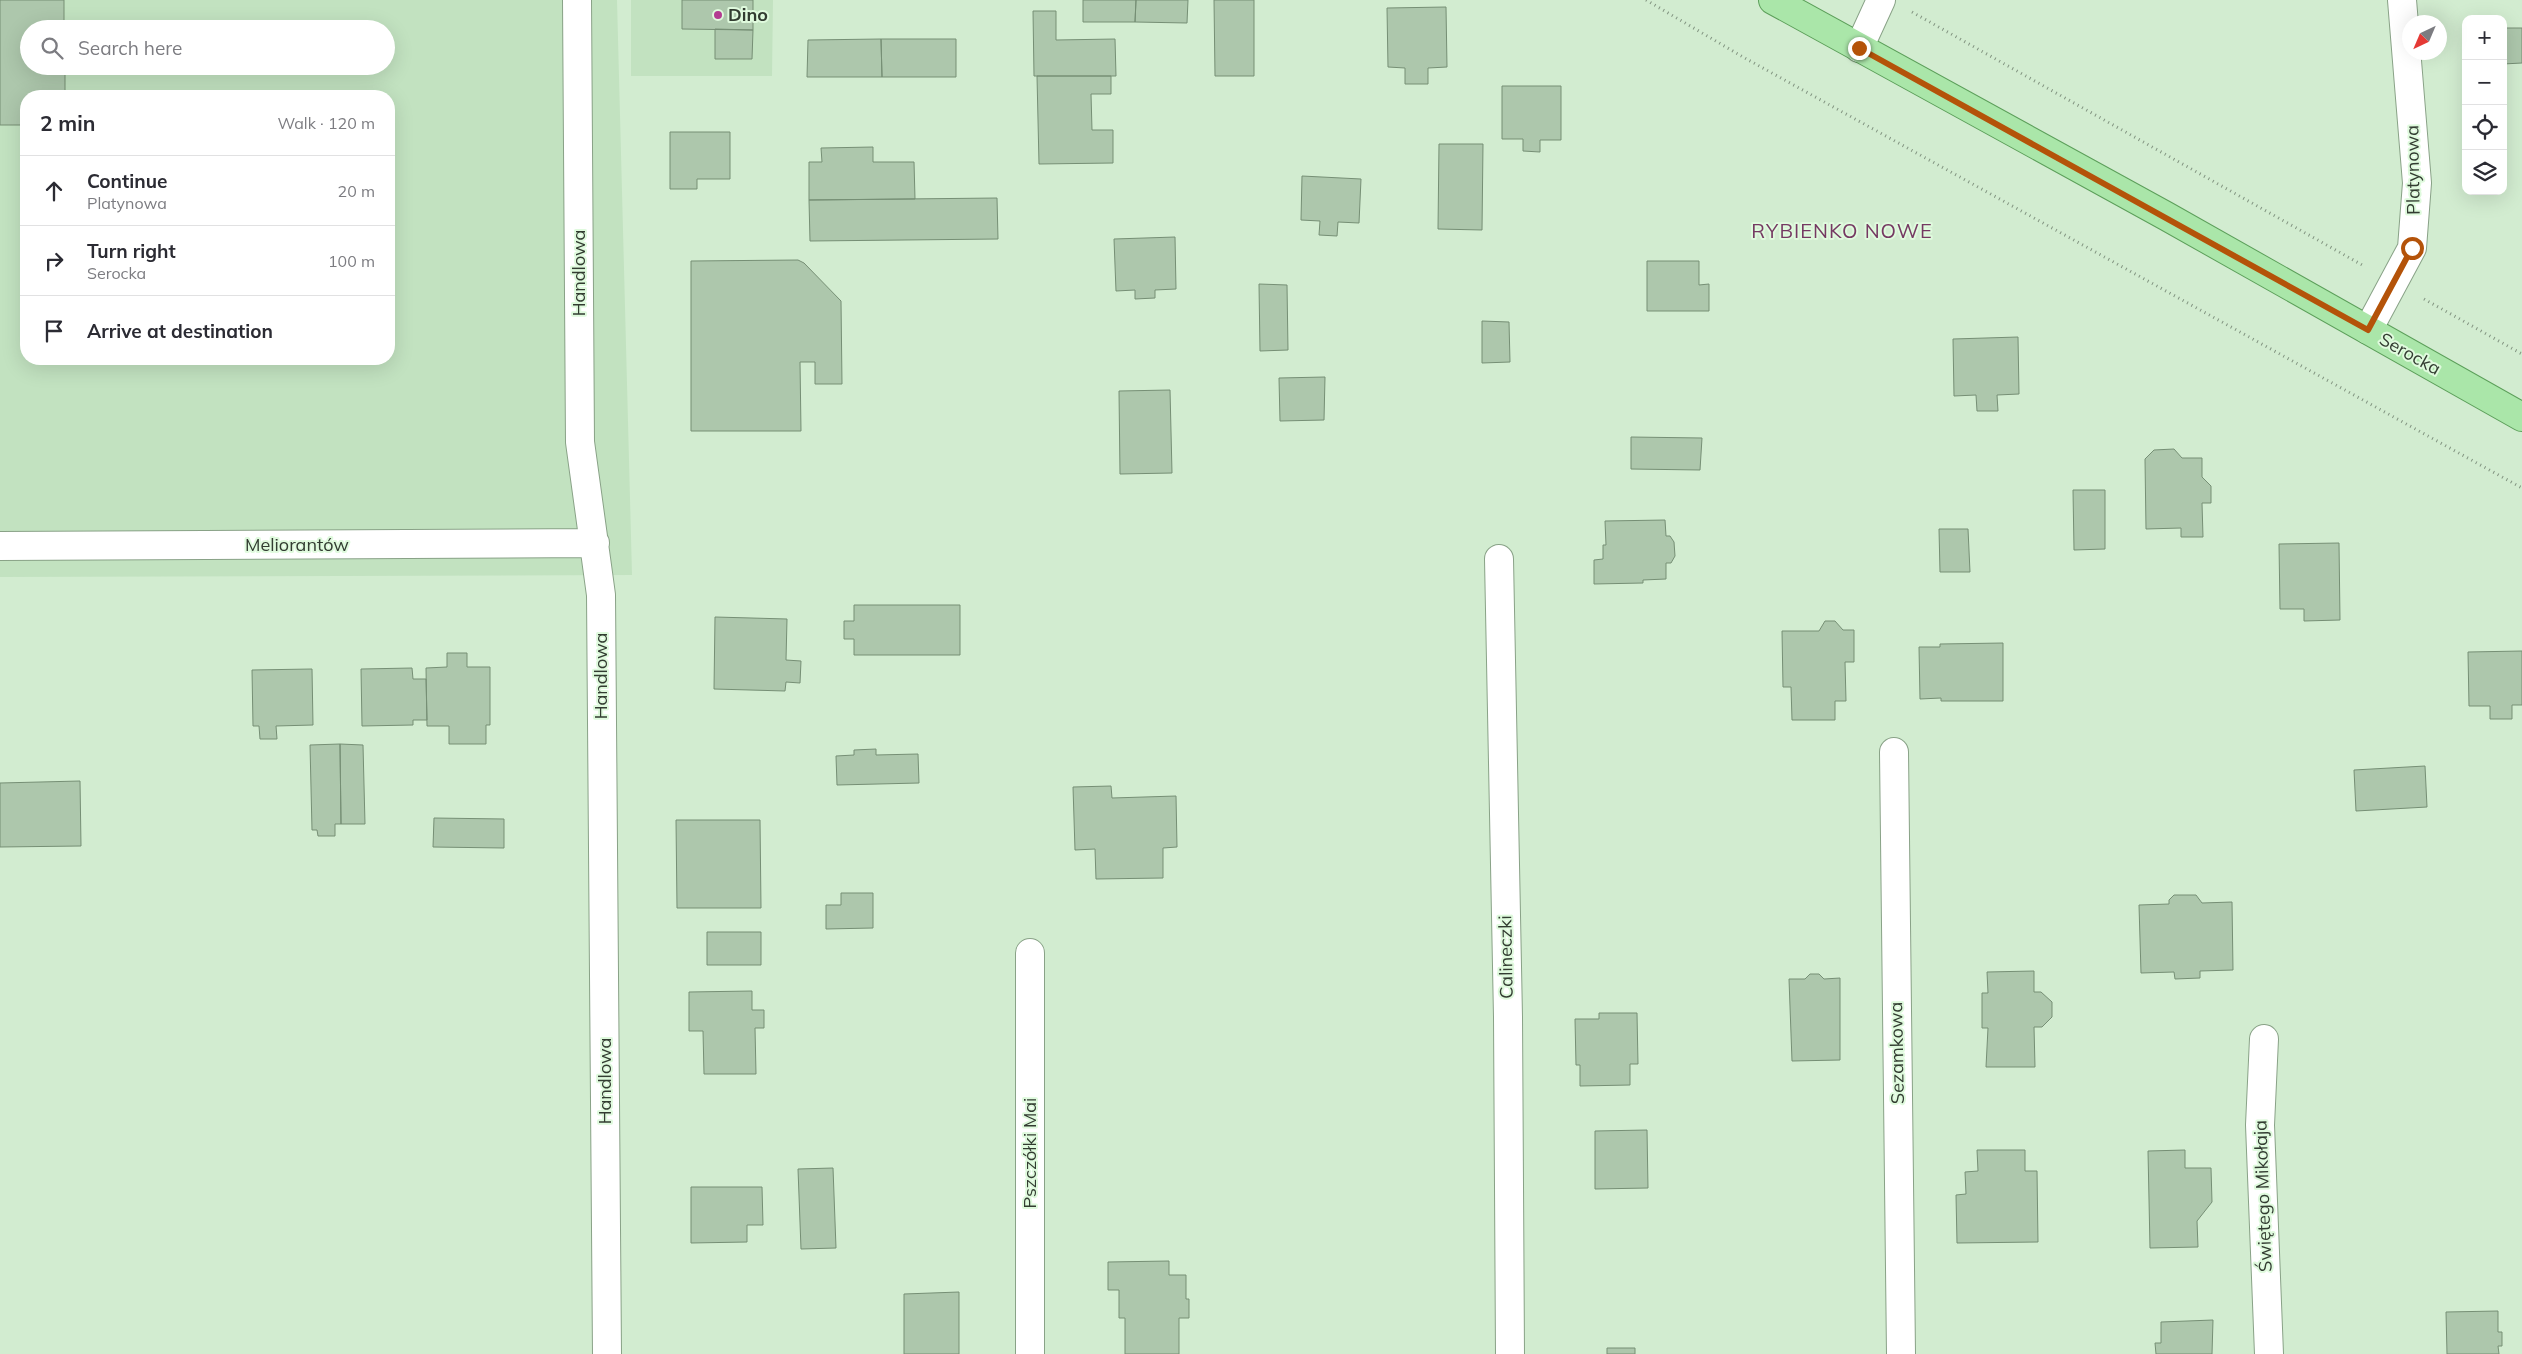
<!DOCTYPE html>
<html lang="en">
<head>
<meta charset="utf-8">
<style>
	body { margin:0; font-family:Mulish,sans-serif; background:#f7f7f7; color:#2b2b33 }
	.controls { position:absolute; right:15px; top:15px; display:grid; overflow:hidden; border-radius:10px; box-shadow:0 5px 20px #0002 }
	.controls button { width:45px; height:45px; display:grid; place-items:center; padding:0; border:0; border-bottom:1px solid #e1e1e2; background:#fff; color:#2b2b33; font:25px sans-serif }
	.compass { position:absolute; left:2402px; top:15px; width:45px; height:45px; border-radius:50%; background:#fff; box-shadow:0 5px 20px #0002; rotate:224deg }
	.stop { position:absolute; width:15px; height:15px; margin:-11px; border:4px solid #b45309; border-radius:50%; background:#fff }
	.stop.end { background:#b45309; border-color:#fff; box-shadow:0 1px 5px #0008 }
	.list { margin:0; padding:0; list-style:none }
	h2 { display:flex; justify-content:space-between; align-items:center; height:65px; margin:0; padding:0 20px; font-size:21px }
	h2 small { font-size:16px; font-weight:400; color:#7c7c81 }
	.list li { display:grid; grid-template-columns:32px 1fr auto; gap:15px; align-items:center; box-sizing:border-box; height:70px; padding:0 20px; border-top:1px solid #e1e1e2 }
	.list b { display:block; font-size:19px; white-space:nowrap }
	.list p { margin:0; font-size:16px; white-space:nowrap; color:#7c7c81 }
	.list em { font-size:16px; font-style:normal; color:#7c7c81 }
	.icon { flex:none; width:28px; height:28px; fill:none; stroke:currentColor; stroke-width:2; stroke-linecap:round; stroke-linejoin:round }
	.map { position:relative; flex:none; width:2522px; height:1354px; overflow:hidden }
	.search { position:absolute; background:#fff; box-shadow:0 5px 20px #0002; left:20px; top:20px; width:375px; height:55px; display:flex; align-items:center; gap:12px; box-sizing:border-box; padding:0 18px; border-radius:28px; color:#7c7c81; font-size:19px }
	.panel { position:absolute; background:#fff; box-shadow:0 5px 20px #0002; left:20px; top:90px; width:375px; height:275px; border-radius:20px }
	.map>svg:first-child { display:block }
	.built { fill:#c2e2c0; fill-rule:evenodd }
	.building { fill:#adc7ac; stroke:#768f75 }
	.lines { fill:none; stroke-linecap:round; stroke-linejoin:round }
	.minor-casing { stroke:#89a287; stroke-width:30 }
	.major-casing { stroke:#5c9f5a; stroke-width:30 }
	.path { stroke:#829480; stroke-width:3; stroke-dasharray:1 4; stroke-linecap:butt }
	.minor { stroke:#fff; stroke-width:28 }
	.major { stroke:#aae6a9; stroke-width:28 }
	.route { stroke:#b45309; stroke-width:6 }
	.poi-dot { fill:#b33c91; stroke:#dffadd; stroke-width:2 }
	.labels { text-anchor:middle; stroke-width:4; stroke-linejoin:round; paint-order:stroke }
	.poi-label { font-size:18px; font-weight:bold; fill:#323c31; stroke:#dffadd; text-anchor:start }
	.street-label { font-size:18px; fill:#323c31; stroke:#dffadd }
	.quarter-label { font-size:20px; letter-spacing:1px; fill:#753962; stroke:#dffadd }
</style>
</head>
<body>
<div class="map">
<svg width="2522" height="1354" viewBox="0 0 2522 1354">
	<rect width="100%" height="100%" fill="#d2ecd0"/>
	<path class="built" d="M0 0H617L632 575 0 577ZM29 29H386V66H29ZM26 96H389V359H26Z
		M631 0H773L772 76H631Z"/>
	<path class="building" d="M0 0H64V29H29V66H65V96H26V125H0Z
		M682 0H753V30L682 29Z
		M1083 0H1136L1135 22H1083Z
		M1136 0H1188L1187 23 1135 22Z
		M1214 0H1254V76H1215Z
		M1446 7 1447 67 1428 68V84H1405V68L1388 67 1387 8Z
		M1033 11H1056V40L1115 39 1116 76H1034Z
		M2503 28H2522V63L2503 64Z
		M715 29 753 30 752 59H715Z
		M881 39H956V77H882Z
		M881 39 882 77H807L808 40Z
		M1037 76H1111V94H1091L1092 130H1113V163L1039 164Z
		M1502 86H1561V140H1540V152L1523 151V139H1502Z
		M670 132H730V179H697V189H670Z
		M1439 144H1483L1482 230 1438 229Z
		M873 147V162H914L915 199 809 200V162H822L821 148Z
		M1302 176 1361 179 1359 223 1338 222 1337 236 1319 235 1320 221 1301 220Z
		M997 198 998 239 810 241 809 200Z
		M1175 237 1176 289 1155 290V298L1135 299V290L1116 291 1114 239Z
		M798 260 804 263 841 301 842 384H815V362H800L801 431H691V261Z
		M1647 261H1699V285L1709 284V311H1647Z
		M1259 284 1287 285 1288 350 1260 351Z
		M1482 321 1509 322 1510 362 1482 363Z
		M2018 337 2019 394 1997 395 1998 411H1977L1976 395 1954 396 1953 339Z
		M1325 377 1324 420 1280 421 1279 378Z
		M1170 390 1172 473 1120 474 1119 391Z
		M1631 437 1702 438 1700 470 1631 469Z
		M2174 449 2182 458H2202V477L2211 486V503H2202L2203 537H2181V528L2146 529 2145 459 2154 450Z
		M2073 490H2105V549L2074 550Z
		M1665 520 1666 536H1670L1674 542 1675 556 1671 563H1666V579L1643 580V583L1594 584V560L1603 559V545H1606L1605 521Z
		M1939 529H1968L1970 572H1940Z
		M2339 543 2340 620 2304 621V609H2280L2279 544Z
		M854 605H960V655H854V639H844V621H854Z
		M715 617 787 619 786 660 801 661 800 683 786 682 785 691 714 689Z
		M1825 621H1835L1843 630H1854V662H1845L1846 701H1835V720H1792L1791 687H1783L1782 631H1819Z
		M2003 643V701H1941V698L1920 699 1919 647H1940V644Z
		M2522 651V705H2512V719H2490V706H2469L2468 652Z
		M447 653H467V667H490V725H486V744H449V726H427L426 668 447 667Z
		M412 668 413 679H426L427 720H413V725L362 726 361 669Z
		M312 669 313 725 276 726 277 739H260L259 726H253L252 670Z
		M340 744 363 745 365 824H341Z
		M340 744 341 824H335V836H318L317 830H312L310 745Z
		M876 749V755L918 754 919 783 837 785 836 756 854 755V750Z
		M2425 766 2427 807 2356 811 2354 770Z
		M80 781 81 846 0 847V783Z
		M1111 786 1112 798 1176 796 1177 847 1163 848V878L1096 879 1095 849 1075 850 1073 787Z
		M434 818 504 819V848L433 847Z
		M676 820H760L761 908H677Z
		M841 893H873V928L826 929V905H841Z
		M2174 895H2196L2202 903 2232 902 2233 970 2200 971V978L2175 979 2174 972 2141 973 2139 905 2169 904V900Z
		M707 932H761V965H707Z
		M2034 971V992H2041L2052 1002V1017L2042 1027H2034L2035 1067H1986L1988 1028H1982V993H1988L1987 972Z
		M1810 974H1819L1824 979 1840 978V1060L1792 1061 1789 979H1805Z
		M752 991V1010H764V1028H755L756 1074H704L703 1031H689V992Z
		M1599 1013H1637L1638 1064H1630V1085L1580 1086V1065H1576L1575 1019H1599Z
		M1647 1130 1648 1188 1595 1189V1131Z
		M1977 1150H2025V1171H2037L2038 1242 1957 1243 1956 1195 1966 1194 1965 1172 1978 1171Z
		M2185 1150V1168H2211L2212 1202 2197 1221 2198 1247 2150 1248 2148 1151Z
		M833 1168 836 1248 801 1249 798 1169Z
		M691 1187H762L763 1225H747V1242L691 1243Z
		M1169 1261V1275H1186V1299H1189V1318H1179V1354H1125V1318H1119V1290H1108V1262Z
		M959 1292V1354H904V1294Z
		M2498 1311V1332H2502V1346H2498L2499 1354H2447L2446 1312Z
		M2213 1320 2212 1354H2156L2155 1343H2161V1322Z
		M1607 1348H1635V1354H1607Z"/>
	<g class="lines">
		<defs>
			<path id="minor" d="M577 0 580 442 601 595 607 1354
				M1859 48 1881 0
				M2368 330 2412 248 2417 183 2402 0
				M0 546 595 543
				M1499 559 1508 1017 1510 1354
				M1894 752 1901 1354
				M1030 953V1354
				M2264 1039 2260 1125 2269 1354"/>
			<path id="major" d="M1773 0 2166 216 2522 417"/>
		</defs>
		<use href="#minor" class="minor-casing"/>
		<use href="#major" class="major-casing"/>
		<path class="path" d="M1646 0 1743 57 2522 488
			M1912 12 2364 266
			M2424 299 2522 354"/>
		<use href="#minor" class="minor"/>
		<use href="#major" class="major"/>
	</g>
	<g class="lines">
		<path class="route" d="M1859 48 2368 330 2412 248"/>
	</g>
	<circle class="poi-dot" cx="718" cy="15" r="5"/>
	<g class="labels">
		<g class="poi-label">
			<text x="728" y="21">Dino</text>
		</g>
		<g class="street-label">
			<text transform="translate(2413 170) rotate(-91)" y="6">Platynowa</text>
			<text transform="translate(579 273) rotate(-90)" y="6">Handlowa</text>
			<text transform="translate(2410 354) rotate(29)" y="6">Serocka</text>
			<text x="297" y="551">Meliorantów</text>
			<text transform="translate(601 676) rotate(-90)" y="6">Handlowa</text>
			<text transform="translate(1506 957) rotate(-91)" y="6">Calineczki</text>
			<text transform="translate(1897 1053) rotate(-91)" y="6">Sezamkowa</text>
			<text transform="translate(605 1081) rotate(-90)" y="6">Handlowa</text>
			<text transform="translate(1030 1153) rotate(-90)" y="6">Pszczółki Mai</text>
			<text transform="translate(2263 1196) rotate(-92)" y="6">Świętego Mikołaja</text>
		</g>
		<g class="quarter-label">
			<text x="1842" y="238">RYBIENKO NOWE</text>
		</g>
	</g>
</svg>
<div class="controls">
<button>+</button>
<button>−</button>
<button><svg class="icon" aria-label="locate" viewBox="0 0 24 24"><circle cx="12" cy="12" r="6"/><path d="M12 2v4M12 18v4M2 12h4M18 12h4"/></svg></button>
<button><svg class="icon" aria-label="layers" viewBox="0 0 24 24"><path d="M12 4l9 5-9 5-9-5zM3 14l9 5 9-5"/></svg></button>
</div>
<svg class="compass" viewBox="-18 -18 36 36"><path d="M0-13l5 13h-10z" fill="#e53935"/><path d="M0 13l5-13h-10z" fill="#7c7c81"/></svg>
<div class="stop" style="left:2412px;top:248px"></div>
<div class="stop end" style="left:1859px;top:48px"></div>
<div class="search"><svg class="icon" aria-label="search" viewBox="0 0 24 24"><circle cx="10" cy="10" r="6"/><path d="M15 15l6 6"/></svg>Search here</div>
<section class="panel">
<h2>2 min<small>Walk · 120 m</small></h2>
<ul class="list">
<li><svg class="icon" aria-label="ahead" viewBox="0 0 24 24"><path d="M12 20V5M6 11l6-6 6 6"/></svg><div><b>Continue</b><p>Platynowa</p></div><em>20 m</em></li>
<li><svg class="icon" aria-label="right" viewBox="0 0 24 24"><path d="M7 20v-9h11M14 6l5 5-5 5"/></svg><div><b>Turn right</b><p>Serocka</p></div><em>100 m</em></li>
<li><svg class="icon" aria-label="arrive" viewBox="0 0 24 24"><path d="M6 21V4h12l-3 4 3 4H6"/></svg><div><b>Arrive at destination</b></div></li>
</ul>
</section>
</div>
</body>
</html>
